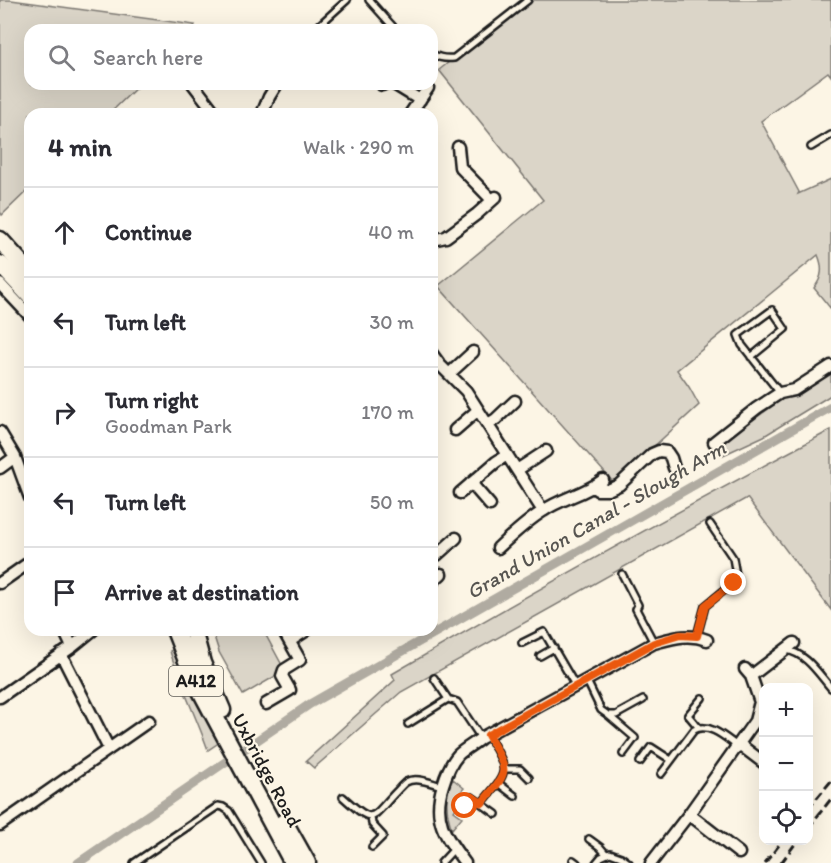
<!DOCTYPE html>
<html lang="en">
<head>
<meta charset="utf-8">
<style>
	body { margin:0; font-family:Itim,sans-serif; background:#f7f7f7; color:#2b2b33 }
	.controls { position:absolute; right:18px; bottom:18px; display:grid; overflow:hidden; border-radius:12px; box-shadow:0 6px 24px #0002 }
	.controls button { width:54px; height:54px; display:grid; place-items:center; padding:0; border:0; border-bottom:2px solid #e1e1e2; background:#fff; color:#2b2b33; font:30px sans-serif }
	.stop { position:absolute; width:18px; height:18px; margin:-14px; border:4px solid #ea580c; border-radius:50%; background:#fff }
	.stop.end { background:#ea580c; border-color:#fff; box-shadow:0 2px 6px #0008 }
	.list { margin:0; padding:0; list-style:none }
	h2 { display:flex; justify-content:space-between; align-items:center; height:78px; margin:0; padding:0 24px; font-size:26px }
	h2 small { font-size:20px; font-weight:400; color:#7c7c81 }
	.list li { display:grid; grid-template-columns:39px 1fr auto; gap:18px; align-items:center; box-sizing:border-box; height:90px; padding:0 24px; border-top:2px solid #e1e1e2 }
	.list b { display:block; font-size:22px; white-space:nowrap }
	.list p { margin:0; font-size:20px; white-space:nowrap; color:#7c7c81 }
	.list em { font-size:20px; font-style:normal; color:#7c7c81 }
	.icon { flex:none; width:33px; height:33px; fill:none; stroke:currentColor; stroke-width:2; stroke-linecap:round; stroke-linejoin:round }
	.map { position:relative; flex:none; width:831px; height:863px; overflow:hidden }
	.search { position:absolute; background:#fff; box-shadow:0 6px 24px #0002; left:24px; top:24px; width:414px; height:66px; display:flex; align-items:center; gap:15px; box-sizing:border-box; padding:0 21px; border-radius:18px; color:#7c7c81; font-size:22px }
	.panel { position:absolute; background:#fff; box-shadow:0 6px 24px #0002; left:24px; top:108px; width:414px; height:528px; border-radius:18px }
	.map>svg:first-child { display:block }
	.green { fill:#dbd5c8; stroke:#7c7872; stroke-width:1.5 }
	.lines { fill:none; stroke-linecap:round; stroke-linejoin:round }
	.canal { stroke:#b0aba1; stroke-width:9 }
	.lane-casing { stroke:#1c1c1c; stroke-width:10 }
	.street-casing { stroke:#1c1c1c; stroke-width:15 }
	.primary-casing { stroke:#1c1c1c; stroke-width:21 }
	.lane { stroke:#fcf5e5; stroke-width:5 }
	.street { stroke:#fcf5e5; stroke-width:10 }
	.primary { stroke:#fcf5e5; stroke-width:16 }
	.rail { stroke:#1c1c1c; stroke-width:3; stroke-dasharray:9 4.5; stroke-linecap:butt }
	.route { stroke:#ea580c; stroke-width:8 }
	.labels { text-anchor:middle; stroke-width:4.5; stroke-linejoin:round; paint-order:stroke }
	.shield { fill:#fcf5e5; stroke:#5f5d58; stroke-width:1.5 }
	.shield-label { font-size:18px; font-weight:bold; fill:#1c1c1c }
	.street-label { font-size:20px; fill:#1c1c1c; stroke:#fcf5e5 }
	.water-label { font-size:21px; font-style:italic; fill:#575551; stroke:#fcf5e5 }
</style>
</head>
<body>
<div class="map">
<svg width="831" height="863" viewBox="0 0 831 863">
	<rect width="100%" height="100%" fill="#fcf5e5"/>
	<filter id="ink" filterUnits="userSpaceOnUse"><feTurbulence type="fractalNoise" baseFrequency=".0167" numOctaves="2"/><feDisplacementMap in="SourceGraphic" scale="12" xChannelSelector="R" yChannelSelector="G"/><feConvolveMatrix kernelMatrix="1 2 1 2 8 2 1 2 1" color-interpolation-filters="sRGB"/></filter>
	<g filter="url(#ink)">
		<path class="green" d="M0 0H11L195 25 192 30H30V84H140L109 114H30V188L2 215 0 212Z
			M527 0H831V76L828 72 761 121 799 192 798 194 831 179V309L814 288C823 277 823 267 818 255L677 370 689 387 699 405 614 483 438 286 543 200 439 70Z
			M831 366V395L764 436 723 455 718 445 781 400Z
			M831 430V610L747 498 401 692 314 768 306 761 395 680 392 674C536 590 683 508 831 430Z
			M212 630H263L283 667 277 671 279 674 243 695 219 652Z
			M175 649 220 742 208 750C196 716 180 685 170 651Z
			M453 779 464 788 453 801 458 805 454 811 462 817 452 829C446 814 444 794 453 779Z"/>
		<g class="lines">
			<path class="canal" d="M78 863 310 704 831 407"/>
			<defs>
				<path id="lane" d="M369 0 396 30
					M314 30 347 0
					M432 54C439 58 445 59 454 58L528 0
					M811 147 831 135
					M751 357 785 329 772 310 738 335 742 345 780 393
					M622 574 638 605 636 609 654 643
					M697 636 705 606 733 583 736 575 733 558 710 524
					M522 643 544 632 575 685
					M786 650C806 653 818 673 831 688
					M540 656 554 648
					M434 678 448 699
					M587 681 601 710 608 715H616L643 700
					M608 715 635 738 623 754
					M408 724 448 699 457 702 481 738
					M699 728 688 715 702 698
					M640 762 651 747 671 760
					M504 769H520L529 778
					M661 774 694 730C709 722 726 738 737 746
					M498 783 515 796
					M343 797C375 826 370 819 396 792 399 789 403 784 406 782 417 776 432 784 443 786
					M482 803C510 769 509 773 488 735
					M465 806 472 797 496 814
					M371 816 372 824 383 836 372 847
					M589 839 600 847 606 854
					M573 860 577 863
					M134 863 218 806 223 807 229 811 261 863
					M441 863 454 849
					M596 863 601 857 610 853 621 857 629 863"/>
				<path id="street" d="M193 84 216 114
					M394 84 420 100
					M382 85 384 84
					M262 114 269 97 277 84
					M410 114 428 88
					M458 147 460 167 492 200
					M432 240 446 237 477 214 496 197
					M0 284 30 316
					M432 354 440 365 466 391 543 511
					M449 374 473 352
					M488 424 496 419 515 401
					M455 430 478 410
					M0 432 15 457 30 498
					M714 442 757 408 780 393 794 390 831 366
					M0 468 15 457
					M517 470 546 451
					M471 483 490 505
					M597 490H608L619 485 652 454 659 451 667 452 671 458 674 468
					M460 493 496 462 507 455
					M498 548C512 535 527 521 543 511 562 498 585 494 603 480
					M432 549 437 555 456 538
					M432 582 441 574
					M0 583 30 562
					M64 630 72 647
					M290 641 307 630
					M61 654 109 749
					M751 676 794 643
					M0 697 72 647 93 630
					M266 704 290 690 282 676 284 670 300 660 283 630
					M739 744 764 763
					M689 814 739 853
					M0 825 149 721
					M465 863C445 836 432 819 443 785 446 775 451 763 458 755 464 749 474 744 481 738L654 643C673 638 688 633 707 640
					M651 863 689 814 755 721 760 702 751 676 745 669"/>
				<path id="primary" d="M0 240 30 273
					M0 264 30 296
					M175 630 193 676 293 863
					M193 630 202 663 222 710
					M284 822 307 863"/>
			</defs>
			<use href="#lane" class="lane-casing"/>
			<use href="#street" class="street-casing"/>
			<use href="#primary" class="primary-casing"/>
			<use href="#lane" class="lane"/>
			<use href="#street" class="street"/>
			<use href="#primary" class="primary"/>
			<path class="rail" d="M808 809 831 781
				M808 828 831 799
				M765 863 783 840
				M781 863 798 840"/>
		</g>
	</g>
	<g class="lines" filter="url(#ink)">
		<path class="route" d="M465 806 472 797 482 803C510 769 509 773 488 735L654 643 680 635 697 636 705 606 734 583"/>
	</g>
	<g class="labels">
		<rect class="shield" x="169" y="666" width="54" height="30" rx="4.5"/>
		<g class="shield-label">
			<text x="196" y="687">A412</text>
		</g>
		<g class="street-label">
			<text transform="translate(267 770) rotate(62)" y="7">Uxbridge Road</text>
		</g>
		<g class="water-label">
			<text transform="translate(596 520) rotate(-30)" y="7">Grand Union Canal - Slough Arm</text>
		</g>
	</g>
</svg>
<div class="controls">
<button>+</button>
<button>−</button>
<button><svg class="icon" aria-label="locate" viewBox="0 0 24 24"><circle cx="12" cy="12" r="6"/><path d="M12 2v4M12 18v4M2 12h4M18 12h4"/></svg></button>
</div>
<div class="stop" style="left:465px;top:806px"></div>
<div class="stop end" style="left:734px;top:583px"></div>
<div class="search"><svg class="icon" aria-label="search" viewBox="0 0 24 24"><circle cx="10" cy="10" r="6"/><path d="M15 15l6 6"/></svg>Search here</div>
<section class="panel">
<h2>4 min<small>Walk · 290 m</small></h2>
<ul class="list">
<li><svg class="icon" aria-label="ahead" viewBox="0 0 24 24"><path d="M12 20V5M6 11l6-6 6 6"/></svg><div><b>Continue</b></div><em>40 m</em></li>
<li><svg class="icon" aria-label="left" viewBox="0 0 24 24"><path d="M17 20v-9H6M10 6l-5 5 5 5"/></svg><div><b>Turn left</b></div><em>30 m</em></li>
<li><svg class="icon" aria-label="right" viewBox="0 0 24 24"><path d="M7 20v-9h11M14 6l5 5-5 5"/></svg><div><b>Turn right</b><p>Goodman Park</p></div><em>170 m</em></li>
<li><svg class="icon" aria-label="left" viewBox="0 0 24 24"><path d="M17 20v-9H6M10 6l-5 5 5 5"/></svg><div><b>Turn left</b></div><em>50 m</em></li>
<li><svg class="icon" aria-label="arrive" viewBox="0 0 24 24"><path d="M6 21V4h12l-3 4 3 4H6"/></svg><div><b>Arrive at destination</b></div></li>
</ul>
</section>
</div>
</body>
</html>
